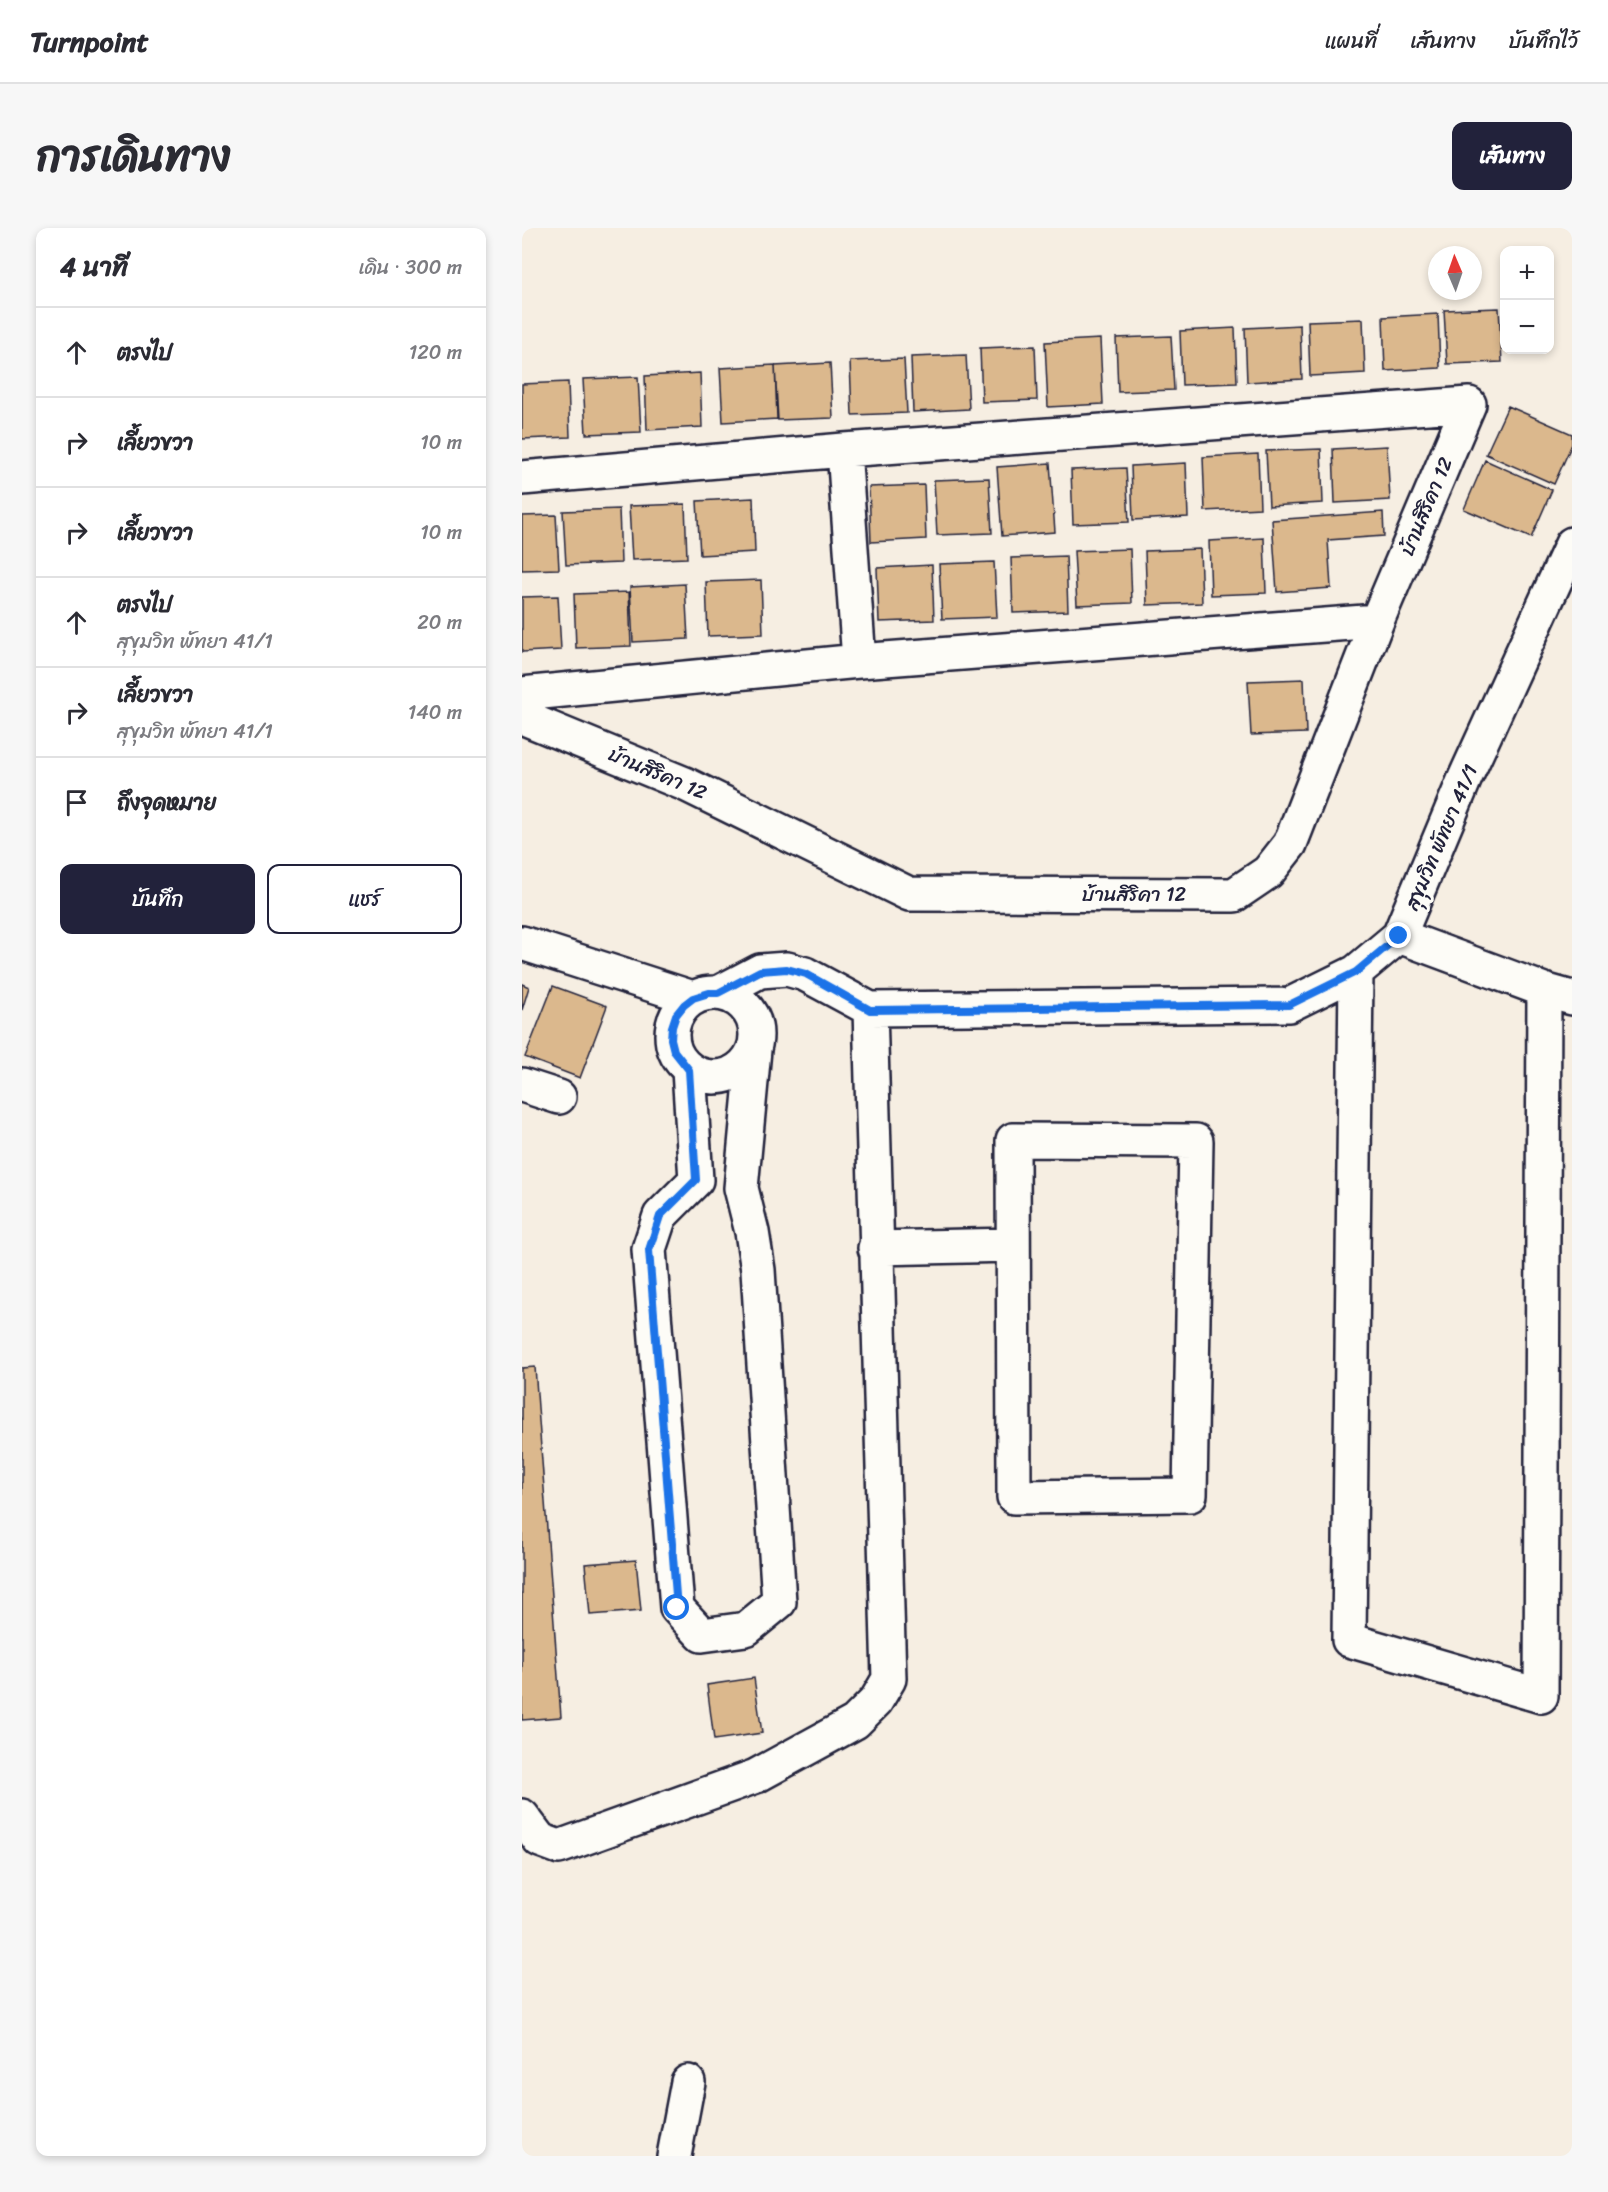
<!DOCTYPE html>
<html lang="th">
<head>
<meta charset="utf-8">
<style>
	body { margin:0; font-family:Sriracha,"Playpen Sans Thai",sans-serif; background:#f7f7f7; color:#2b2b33 }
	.controls { position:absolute; right:18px; top:18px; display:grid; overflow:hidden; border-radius:12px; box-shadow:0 3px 9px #0003 }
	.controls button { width:54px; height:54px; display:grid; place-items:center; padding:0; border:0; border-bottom:2px solid #e1e1e2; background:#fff; color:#2b2b33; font:30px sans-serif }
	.compass { position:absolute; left:906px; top:18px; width:54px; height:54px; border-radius:50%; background:#fff; box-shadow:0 3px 9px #0003; rotate:358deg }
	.stop { position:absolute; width:18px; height:18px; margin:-14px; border:4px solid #1a73e8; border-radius:50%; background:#fff }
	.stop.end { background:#1a73e8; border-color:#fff; box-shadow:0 2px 6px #0008 }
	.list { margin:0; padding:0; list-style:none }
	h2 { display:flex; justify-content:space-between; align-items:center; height:78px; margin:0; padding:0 24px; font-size:26px }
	h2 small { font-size:20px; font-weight:400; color:#7c7c81 }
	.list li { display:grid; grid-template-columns:39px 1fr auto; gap:18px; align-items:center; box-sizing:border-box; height:90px; padding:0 24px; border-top:2px solid #e1e1e2 }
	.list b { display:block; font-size:22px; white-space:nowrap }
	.list p { margin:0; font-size:20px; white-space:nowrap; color:#7c7c81 }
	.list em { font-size:20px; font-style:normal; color:#7c7c81 }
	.actions { display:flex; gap:12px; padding:18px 24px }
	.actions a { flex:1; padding:14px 0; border:2px solid #22223b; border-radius:12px; text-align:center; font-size:21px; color:#22223b }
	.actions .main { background:#22223b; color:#fff }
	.icon { flex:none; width:33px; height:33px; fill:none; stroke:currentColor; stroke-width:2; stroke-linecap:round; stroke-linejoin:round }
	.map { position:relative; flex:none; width:1050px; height:1928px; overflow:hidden; border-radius:12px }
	header { display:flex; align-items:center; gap:36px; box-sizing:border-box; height:84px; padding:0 30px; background:#fff; border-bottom:2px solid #e1e1e2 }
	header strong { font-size:28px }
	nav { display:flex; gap:33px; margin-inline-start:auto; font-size:21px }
	.intro { display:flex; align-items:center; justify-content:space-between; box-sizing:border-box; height:144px; padding:0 36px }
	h1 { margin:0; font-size:42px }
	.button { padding:15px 27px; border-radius:12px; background:#22223b; color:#fff; font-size:21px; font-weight:700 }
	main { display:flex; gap:36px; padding:0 36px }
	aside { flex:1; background:#fff; border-radius:12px; box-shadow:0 3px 9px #0003 }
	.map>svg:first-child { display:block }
	.building { fill:#dbb88d; stroke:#22223b; stroke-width:1.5 }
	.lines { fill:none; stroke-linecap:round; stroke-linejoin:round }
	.minor-casing { stroke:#22223b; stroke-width:38 }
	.minor { stroke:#fdfcf7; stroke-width:33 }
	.route { stroke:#1a73e8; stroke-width:8 }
	.labels { text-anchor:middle; stroke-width:6; stroke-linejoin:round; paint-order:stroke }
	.street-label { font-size:20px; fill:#22223b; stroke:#fdfcf7 }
</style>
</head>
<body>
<header>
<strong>Turnpoint</strong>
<nav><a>แผนที่</a><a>เส้นทาง</a><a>บันทึกไว้</a></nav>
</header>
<div class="intro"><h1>การเดินทาง</h1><a class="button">เส้นทาง</a></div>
<main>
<aside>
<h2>4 นาที<small>เดิน · 300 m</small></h2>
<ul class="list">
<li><svg class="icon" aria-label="ahead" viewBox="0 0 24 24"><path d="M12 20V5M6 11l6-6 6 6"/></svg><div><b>ตรงไป</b></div><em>120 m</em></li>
<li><svg class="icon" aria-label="right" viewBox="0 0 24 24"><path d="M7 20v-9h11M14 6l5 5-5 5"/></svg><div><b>เลี้ยวขวา</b></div><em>10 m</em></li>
<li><svg class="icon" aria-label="right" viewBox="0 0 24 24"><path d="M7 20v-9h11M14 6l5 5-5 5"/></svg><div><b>เลี้ยวขวา</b></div><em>10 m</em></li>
<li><svg class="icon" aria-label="ahead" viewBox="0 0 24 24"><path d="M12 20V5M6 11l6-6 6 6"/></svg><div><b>ตรงไป</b><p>สุขุมวิท พัทยา 41/1</p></div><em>20 m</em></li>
<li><svg class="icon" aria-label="right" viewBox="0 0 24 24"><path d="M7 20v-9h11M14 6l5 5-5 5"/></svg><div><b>เลี้ยวขวา</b><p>สุขุมวิท พัทยา 41/1</p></div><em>140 m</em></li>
<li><svg class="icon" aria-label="arrive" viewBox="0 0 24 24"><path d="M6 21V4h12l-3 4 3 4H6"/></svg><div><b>ถึงจุดหมาย</b></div></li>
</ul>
<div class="actions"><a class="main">บันทึก</a><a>แชร์</a></div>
</aside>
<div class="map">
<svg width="1050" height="1928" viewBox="0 0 1050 1928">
	<rect width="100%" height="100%" fill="#f6eee2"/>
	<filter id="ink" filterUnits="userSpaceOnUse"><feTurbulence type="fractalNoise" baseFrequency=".0167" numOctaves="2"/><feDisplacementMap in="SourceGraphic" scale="12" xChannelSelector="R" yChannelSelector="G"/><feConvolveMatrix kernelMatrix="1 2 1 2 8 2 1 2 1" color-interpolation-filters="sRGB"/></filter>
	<g filter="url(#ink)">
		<path class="building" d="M977 80 980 134 925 136 922 82Z
			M916 86 918 140 863 143 861 89Z
			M841 91 843 145 788 148 786 93Z
			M778 97 780 151 725 154 723 100Z
			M713 100 715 155 660 157 658 103Z
			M649 108 652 162 596 164 594 110Z
			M578 111 581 176 526 179 523 114Z
			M513 118 515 172 460 174 458 120Z
			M444 127 447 181 391 184 389 129Z
			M382 131 385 185 330 187 328 133Z
			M308 135 311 190 256 192 253 138Z
			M253 137 255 191 201 194 198 140Z
			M178 145 180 199 125 202 123 148Z
			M116 149 119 204 64 206 61 151Z
			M46 154 48 209 0 211V156Z
			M986 178 1050 206V216L1032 256 964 226Z
			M865 218 868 272 813 275 811 221Z
			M799 221 801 275 747 278 744 223Z
			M736 226 738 280 683 283 681 229Z
			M963 232 1030 262 1009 310 942 281Z
			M528 235 533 304 480 308 475 239Z
			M664 235 666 289 611 292 609 238Z
			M604 240 607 294 551 296 549 242Z
			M467 250 470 305 415 307 412 252Z
			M402 257 404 311 349 314 347 259Z
			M231 270 233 324 178 327 175 273Z
			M163 276 165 330 110 332 107 278Z
			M97 281 99 335 44 337 41 283Z
			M861 284 862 308 806 312 809 360 755 364 750 292Z
			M34 287 37 341 0 342V288Z
			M742 310 744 365 689 367 687 313Z
			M608 321 610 375 555 377 552 323Z
			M678 321 680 375 625 377 623 323Z
			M544 328 546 383 491 385 489 330Z
			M472 334 475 389 420 391 417 336Z
			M410 337 412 392 357 394 355 340Z
			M239 352 241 406 186 408 184 354Z
			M163 356 166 411 111 414 108 359Z
			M107 364 109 418 54 420 52 366Z
			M36 368 39 422 0 424V369Z
			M782 451 784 505 729 507 726 453Z
			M0 756 7 759 0 782Z
			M31 758 85 778 58 850 3 829Z
			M13 1139 39 1489 0 1492V1140Z
			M114 1332 119 1383 68 1387 63 1336Z
			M232 1450 240 1505 192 1512 185 1457Z"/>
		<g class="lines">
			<defs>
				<path id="minor" d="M322 222 337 433
					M0 250 322 222 947 176 855 393 768 616 746 644 712 667 387 666 163 556 0 489
					M0 466 337 433 855 393
					M877 708 1022 762 1050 770
					M0 715 171 770
					M834 744 827 1412 1019 1468 1022 762
					M150 807a42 42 0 1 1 84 0a42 42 0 1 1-84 0Z
					M196 765 238 743 265 741 283 746 348 781 767 777 834 744 877 708 943 550 1050 316
					M167 842 174 952 138 988 127 1021 155 1380 180 1407 224 1401 257 1374 236 1042 230 1004 219 960 232 822
					M0 857 37 869
					M491 912 674 913 668 1267 492 1269Z
					M353 1020 491 1017
					M0 1588 18 1612 37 1619 234 1548 333 1494 354 1473 367 1451 348 781
					M152 1928 166 1854"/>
			</defs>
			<use href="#minor" class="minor-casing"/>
			<use href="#minor" class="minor"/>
		</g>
	</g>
	<g class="lines" filter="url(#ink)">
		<path class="route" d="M155 1380 127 1022 138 988 174 952 167 842 152 823 149 811 150 799 154 787 162 777 171 770 187 765H196L238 743 265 741 284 746 348 782 767 777 834 744 877 708"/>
	</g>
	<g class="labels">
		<g class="street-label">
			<text transform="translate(904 278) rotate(-67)" y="7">บ้านสิริคา 12</text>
			<text transform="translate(136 545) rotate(23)" y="7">บ้านสิริคา 12</text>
			<text transform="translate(919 609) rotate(-67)" y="7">สุขุมวิท พัทยา 41/1</text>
			<text x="612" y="673">บ้านสิริคา 12</text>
		</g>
	</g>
</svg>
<div class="controls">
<button>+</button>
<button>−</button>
</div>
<svg class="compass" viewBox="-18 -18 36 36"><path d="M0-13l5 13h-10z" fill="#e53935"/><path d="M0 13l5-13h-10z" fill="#7c7c81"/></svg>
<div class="stop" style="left:155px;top:1380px"></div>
<div class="stop end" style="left:877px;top:708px"></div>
</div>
</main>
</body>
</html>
